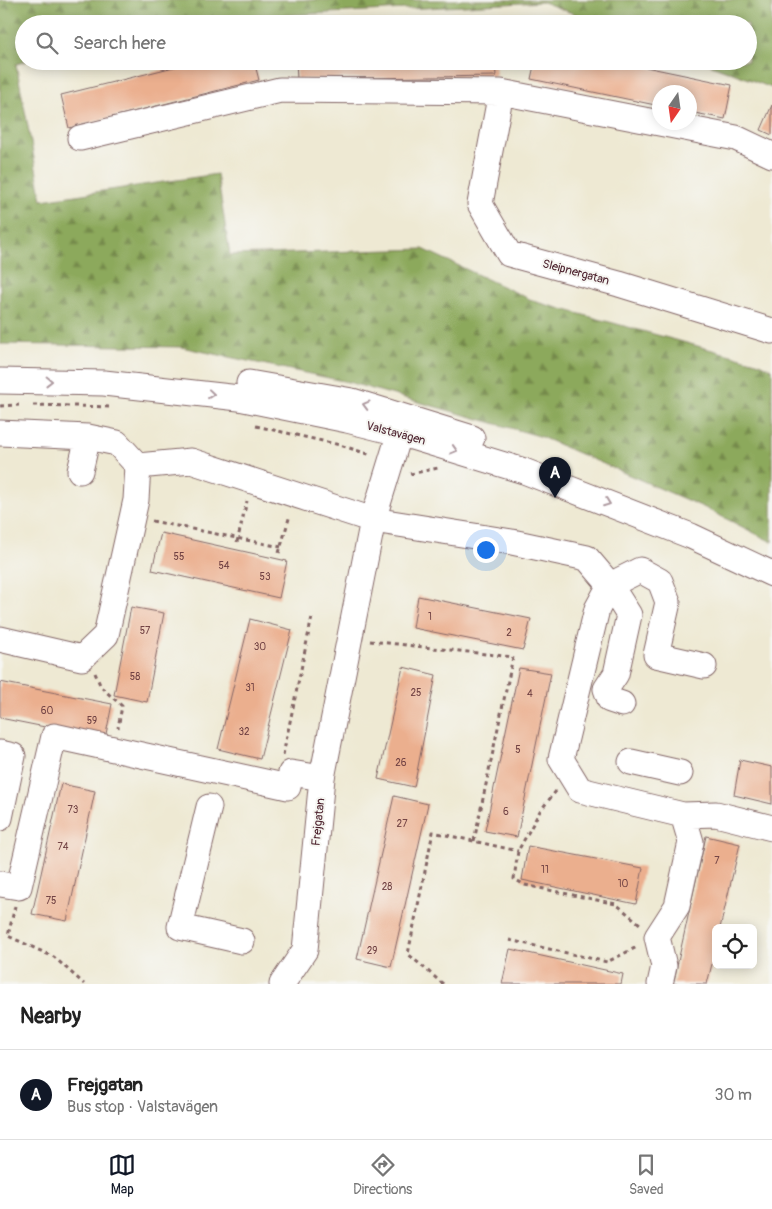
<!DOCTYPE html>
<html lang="en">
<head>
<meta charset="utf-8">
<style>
	body { margin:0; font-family:Pangolin,sans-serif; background:#f6f6f6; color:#222 }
	.controls { position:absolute; right:15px; bottom:15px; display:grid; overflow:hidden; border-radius:8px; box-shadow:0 2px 12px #0003 }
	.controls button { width:45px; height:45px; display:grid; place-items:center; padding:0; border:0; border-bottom:1px solid #e0e0e0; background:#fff; color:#222; font:25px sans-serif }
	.compass { position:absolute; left:652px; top:85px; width:45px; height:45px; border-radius:50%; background:#fff; box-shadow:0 2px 12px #0003; rotate:193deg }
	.you { position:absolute; left:485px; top:549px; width:18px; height:18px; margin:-12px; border:4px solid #fff; border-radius:50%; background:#1a73e8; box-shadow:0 0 0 8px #1a73e833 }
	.badge { display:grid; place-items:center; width:32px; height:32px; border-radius:50%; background:#111827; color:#fff; font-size:16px; font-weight:700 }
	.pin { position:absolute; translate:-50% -41px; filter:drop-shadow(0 1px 2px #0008) }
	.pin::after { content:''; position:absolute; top:26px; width:18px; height:15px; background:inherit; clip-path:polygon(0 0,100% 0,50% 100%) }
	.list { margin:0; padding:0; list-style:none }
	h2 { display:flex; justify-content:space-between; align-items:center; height:65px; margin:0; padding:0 20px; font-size:21px }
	h2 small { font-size:16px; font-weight:400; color:#767676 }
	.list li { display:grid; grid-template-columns:32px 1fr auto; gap:15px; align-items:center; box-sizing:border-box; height:90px; padding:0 20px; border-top:1px solid #e0e0e0 }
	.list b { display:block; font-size:19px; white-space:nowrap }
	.list p { margin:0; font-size:16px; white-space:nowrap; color:#767676 }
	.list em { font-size:16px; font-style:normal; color:#767676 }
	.icon { flex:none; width:28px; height:28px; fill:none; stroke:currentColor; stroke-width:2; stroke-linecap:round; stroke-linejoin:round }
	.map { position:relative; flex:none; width:772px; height:984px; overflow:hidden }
	.search { position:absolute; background:#fff; box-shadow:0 2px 12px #0003; left:15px; right:15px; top:15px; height:55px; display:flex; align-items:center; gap:12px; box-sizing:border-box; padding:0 18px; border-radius:28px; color:#767676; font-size:19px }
	.sheet { height:155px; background:#fff }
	nav { display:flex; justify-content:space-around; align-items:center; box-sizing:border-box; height:70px; border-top:1px solid #e0e0e0; background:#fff; font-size:14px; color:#767676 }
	nav a { display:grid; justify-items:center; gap:2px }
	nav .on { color:#111827 }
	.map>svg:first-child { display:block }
	.forest { fill:url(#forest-firs); stroke:#6b6443 }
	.building { fill:#ebaf8e }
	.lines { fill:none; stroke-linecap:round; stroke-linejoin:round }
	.minor-casing { stroke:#836666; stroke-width:27 }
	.path { stroke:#836666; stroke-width:3; stroke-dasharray:4 4; stroke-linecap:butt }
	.minor { stroke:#fff; stroke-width:25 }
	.oneway { stroke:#ae9aa0 }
	.labels { text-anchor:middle; stroke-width:4; stroke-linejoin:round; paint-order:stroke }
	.number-label { font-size:10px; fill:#724344 }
	.street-label { font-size:12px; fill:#4a1f2b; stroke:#f6f6f2 }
</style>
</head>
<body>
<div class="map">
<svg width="772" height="984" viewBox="0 0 772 984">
	<defs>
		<pattern id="forest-firs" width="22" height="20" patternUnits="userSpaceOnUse" patternTransform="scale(1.25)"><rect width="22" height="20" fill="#8ca95b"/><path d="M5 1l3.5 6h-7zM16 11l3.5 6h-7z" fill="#74894b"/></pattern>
	</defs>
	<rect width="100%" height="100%" fill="#f6f6f2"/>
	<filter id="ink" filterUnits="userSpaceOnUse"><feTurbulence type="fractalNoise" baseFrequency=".02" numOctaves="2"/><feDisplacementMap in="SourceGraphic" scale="10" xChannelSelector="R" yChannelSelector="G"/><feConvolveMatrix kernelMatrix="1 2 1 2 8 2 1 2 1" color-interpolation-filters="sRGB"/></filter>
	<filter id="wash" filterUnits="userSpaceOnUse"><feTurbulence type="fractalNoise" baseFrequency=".0096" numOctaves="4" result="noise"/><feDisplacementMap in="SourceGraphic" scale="20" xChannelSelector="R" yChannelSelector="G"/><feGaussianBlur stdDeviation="1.12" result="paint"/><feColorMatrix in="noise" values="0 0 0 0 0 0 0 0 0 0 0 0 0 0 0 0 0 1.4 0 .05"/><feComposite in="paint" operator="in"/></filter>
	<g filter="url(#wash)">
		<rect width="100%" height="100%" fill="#eee9d3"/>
		<path class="forest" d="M0 0H772V88L701 61H748V24H601L543 2 231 18 203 24H24V61H27L16 64 42 200 217 174 230 255 423 249 536 302 760 363 772 369V542L703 507 539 436 348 382 181 347 0 344Z"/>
		<g id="blocks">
			<path class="building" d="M198 61H254L259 80 69 128 61 95Z
				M296 61H495L496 76 297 79Z
				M535 61H617L732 85 725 119 690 112V92H660V106L531 79Z
				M772 105V135L761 130Z
				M161 533 287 561 279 598 152 570Z
				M418 596 531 619 523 650 413 628Z
				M131 607 164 613 147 702 114 695Z
				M250 619 292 630 260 759 218 749Z
				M403 667 436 675 414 787 378 779Z
				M519 668 551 673 517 837 485 831Z
				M0 682 112 704 105 739 0 718Z
				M740 760 772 767V804L734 795Z
				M61 784 95 791 67 921 32 914Z
				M394 796 428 804 391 967 357 959Z
				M706 836 740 844 720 928H716V948L707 984H673Z
				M528 846 643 868 636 904 522 880Z
				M510 949 623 974 621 984H502Z"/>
		</g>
	</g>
	<g filter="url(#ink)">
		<use href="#blocks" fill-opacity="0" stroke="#836666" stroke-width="1"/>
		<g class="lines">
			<defs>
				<path id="minor" d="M80 138 280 90 501 92
					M772 155 736 138 501 92 480 204 509 254 619 284 772 331
					M0 381 104 383 239 398 347 420 399 433 524 471 691 536 772 574
					M249 383 352 401 472 438
					M0 433 88 437
					M138 466 191 461 373 520 512 542 587 558 610 585 597 609 561 759 580 790 683 815 716 814 772 828
					M0 639 82 658 106 635 136 500 138 466 117 443 88 437 80 471
					M622 704 610 700 606 689 616 674 629 615 610 585 640 570 660 581 668 602 656 655 704 666
					M0 753 13 756 0 818
					M631 762 680 773
					M209 807 180 927 242 941
					M0 884 19 887 54 736 288 787 291 773 322 778
					M282 984 305 950 322 778 373 520 404 419
					M660 984 664 966 657 937 677 906 691 842 683 815"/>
			</defs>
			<use href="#minor" class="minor-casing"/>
			<path class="path" d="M33 405 112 407
				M0 406 19 405
				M256 426 340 445 371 455
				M410 474 438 468
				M152 521 281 547
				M237 542 247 501
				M279 553 290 515
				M370 641 513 657 474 841
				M95 673 101 687 122 706 118 728
				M283 755 312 617
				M556 791 540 811 518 851 514 879 525 885 616 904 640 924
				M15 906 8 936 54 957 84 984
				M509 940 607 962 637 947
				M443 984 408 954 433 832 518 851"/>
			<use href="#minor" class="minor"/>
		</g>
		<defs><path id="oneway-chevron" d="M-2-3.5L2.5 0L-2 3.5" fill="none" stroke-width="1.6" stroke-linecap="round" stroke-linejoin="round" transform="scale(1.25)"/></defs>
		<g class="oneway">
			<use href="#oneway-chevron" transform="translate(49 381) rotate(1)"/>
			<use href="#oneway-chevron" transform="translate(211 394) rotate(6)"/>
			<use href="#oneway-chevron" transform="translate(366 405) rotate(-165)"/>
			<use href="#oneway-chevron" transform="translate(454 450) rotate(17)"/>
			<use href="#oneway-chevron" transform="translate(607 503) rotate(21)"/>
		</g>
	</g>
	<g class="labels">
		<g class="number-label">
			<text x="179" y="560">55</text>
			<text x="224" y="569">54</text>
			<text x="265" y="580">53</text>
			<text x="430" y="620">1</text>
			<text x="145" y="634">57</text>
			<text x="509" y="636">2</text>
			<text x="260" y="650">30</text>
			<text x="135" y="680">58</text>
			<text x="250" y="691">31</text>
			<text x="416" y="696">25</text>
			<text x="530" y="697">4</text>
			<text x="47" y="714">60</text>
			<text x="92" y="724">59</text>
			<text x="244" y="735">32</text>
			<text x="518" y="753">5</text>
			<text x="401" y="766">26</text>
			<text x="73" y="813">73</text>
			<text x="506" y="815">6</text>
			<text x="402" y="827">27</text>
			<text x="63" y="850">74</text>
			<text x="717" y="864">7</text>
			<text x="545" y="873">11</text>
			<text x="623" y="887">10</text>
			<text x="387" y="890">28</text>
			<text x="51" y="904">75</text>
			<text x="372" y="954">29</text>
		</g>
		<g class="street-label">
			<text transform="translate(576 272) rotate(15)" y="4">Sleipnergatan</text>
			<text transform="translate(396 433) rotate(15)" y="4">Valstavägen</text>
			<text transform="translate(318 822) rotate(-84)" y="4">Frejgatan</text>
		</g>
	</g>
</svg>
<div class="controls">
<button><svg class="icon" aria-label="locate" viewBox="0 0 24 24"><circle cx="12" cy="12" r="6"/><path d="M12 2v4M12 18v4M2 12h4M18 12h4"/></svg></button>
</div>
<svg class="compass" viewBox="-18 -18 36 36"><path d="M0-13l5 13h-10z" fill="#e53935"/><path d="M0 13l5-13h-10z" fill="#767676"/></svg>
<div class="you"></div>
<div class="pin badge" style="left:555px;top:498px">A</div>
<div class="search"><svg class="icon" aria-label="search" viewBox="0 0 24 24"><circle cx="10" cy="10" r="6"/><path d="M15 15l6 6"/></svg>Search here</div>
</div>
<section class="sheet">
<h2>Nearby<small></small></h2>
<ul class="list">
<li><span class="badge">A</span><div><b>Frejgatan</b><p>Bus stop · Valstavägen</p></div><em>30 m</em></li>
</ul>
</section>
<nav>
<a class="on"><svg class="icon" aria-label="map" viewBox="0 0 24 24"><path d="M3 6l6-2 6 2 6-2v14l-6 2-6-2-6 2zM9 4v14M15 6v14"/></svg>Map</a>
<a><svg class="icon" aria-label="directions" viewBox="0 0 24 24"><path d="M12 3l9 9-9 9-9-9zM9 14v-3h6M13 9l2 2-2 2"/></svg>Directions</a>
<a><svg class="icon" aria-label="saved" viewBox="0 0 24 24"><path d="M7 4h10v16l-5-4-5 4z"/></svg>Saved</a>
</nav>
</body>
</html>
